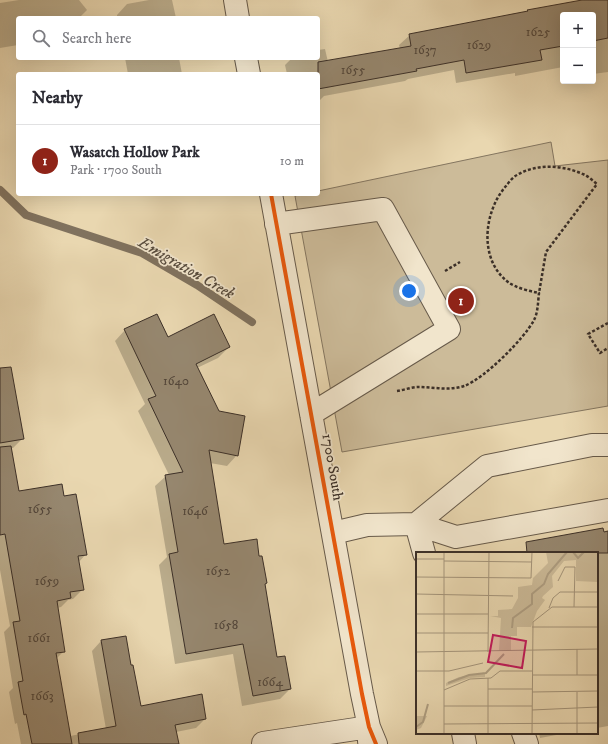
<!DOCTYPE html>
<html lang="en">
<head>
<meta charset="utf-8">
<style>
	body { margin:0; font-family:"IM FELL DW Pica",serif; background:#f7f7f7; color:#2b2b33 }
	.controls { position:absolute; right:12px; top:12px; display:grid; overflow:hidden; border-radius:4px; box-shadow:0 4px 16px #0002 }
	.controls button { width:36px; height:36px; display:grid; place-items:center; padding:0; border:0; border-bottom:1px solid #e1e1e2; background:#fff; color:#2b2b33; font:20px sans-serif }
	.you { position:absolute; left:409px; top:291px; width:14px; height:14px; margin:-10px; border:3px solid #fff; border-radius:50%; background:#1a73e8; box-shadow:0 0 0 6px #1a73e833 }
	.badge { display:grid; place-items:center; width:26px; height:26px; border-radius:50%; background:#8f2418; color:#fff; font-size:13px; font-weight:700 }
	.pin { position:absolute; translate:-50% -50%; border:2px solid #fff; box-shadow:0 1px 4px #0006 }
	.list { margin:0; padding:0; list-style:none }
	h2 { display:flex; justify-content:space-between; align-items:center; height:52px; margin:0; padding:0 16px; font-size:17px }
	h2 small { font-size:13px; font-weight:400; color:#7c7c81 }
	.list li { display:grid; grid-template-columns:26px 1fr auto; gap:12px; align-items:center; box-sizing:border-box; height:72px; padding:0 16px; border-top:1px solid #e1e1e2 }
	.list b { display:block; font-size:15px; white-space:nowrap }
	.list p { margin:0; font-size:13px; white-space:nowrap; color:#7c7c81 }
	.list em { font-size:13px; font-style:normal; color:#7c7c81 }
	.icon { flex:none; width:22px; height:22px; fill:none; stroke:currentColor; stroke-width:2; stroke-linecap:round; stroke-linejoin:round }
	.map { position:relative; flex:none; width:608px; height:744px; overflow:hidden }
	.search { position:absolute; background:#fff; box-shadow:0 4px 16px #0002; left:16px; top:16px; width:304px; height:44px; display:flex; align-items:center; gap:10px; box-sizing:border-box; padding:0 14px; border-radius:4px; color:#7c7c81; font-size:15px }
	.panel { position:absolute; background:#fff; box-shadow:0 4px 16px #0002; left:16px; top:72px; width:304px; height:124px; border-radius:4px }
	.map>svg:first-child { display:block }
	.green { fill:#cb9; stroke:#847660 }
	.shadow { fill:#0003 }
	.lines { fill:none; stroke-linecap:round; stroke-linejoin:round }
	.stream { stroke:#80725e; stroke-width:8 }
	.building { fill:#96876f; stroke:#3c3028 }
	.minor-casing { stroke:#675a4a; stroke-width:24 }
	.path { stroke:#3c3028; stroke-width:2.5; stroke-dasharray:3 2; stroke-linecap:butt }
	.minor { stroke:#f1e5cc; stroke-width:22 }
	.cycleway-casing { stroke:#f1e5cc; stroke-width:6 }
	.cycleway { stroke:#e8590c; stroke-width:4 }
	.labels { text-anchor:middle; stroke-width:3.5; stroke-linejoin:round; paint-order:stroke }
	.number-label { font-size:13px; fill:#52463a }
	.street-label { font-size:15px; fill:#3c3028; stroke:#f1e5cc }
	.water-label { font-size:16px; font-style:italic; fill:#584c3e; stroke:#f1e5cc }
	.inset-river { fill:none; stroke:#ae9e82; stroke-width:2 }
	.inset-road { fill:none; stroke:#a4947a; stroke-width:1 }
	.view { fill:#c2185b; fill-opacity:0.15; stroke:#c2185b; stroke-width:2 }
	.inset-edge { fill:none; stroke:#3c3028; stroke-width:2 }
</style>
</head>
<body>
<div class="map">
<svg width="608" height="744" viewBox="0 0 608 744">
	<rect width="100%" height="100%" fill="#e9d7b0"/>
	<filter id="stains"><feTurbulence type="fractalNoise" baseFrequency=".005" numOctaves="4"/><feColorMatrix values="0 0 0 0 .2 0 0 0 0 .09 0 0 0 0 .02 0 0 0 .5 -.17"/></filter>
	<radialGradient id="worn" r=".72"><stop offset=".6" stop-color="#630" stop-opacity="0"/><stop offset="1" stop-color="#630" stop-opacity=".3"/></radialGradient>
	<path class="green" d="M551 142 555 166 608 160V406L342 452 295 196 303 194H318V191Z"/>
	<path class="shadow" d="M19 0H79L87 10 79 18H18V45L0 48V3Z
		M149 0H172L176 18H117V15L127 4Z
		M581 0H608V72L593 74V15H563V67L515 76V73L456 83 454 70 408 79 405 81 324 96 318 102V74H287L285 65 292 58H318V50L325 49 328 62 400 49 399 45 410 35 526 13 528 11 580 1Z
		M125 58H179L182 74H128Z
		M125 330 229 347 218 358 197 368 237 455 227 466 210 463 223 545 264 585 276 658 290 689 280 699 242 706 233 654 175 664 159 565 167 557 155 486 166 476 169 475 138 411 145 404 115 341Z
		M0 378 23 438 13 448H11L18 493 64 497 86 554 78 563 83 589 73 599 68 600 61 607 57 608 64 651 56 659 70 736 106 729 92 651 101 641 140 707 205 719 196 728 176 732 178 744H21L17 723 15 724 9 692 13 688 4 632 10 626 0 570Z
		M608 532V726L597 728V553H525L537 541Z
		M539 733H567L540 738Z"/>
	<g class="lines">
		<path class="stream" d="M0 190 26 215 142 253 197 285 252 322"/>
	</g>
	<path class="building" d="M582 0H608V38L593 41V15H563V46L540 50 542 60 466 73 464 60 416 69 417 71 318 89V62L411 46 409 34 528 11 527 10Z
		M157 314 168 337 214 314 230 347 196 364 219 411 245 416 238 456 209 450 224 544 257 539 259 556H262L267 583 265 584 277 657 285 656 291 689 253 696 243 644 186 654 169 554 178 552 165 475 183 472 148 399 156 396 124 329Z
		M11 367 24 439 0 443V368Z
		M11 446 19 491 62 484 64 496 76 494 87 555 78 556 84 590 70 592 71 598 57 601 65 652 56 653 72 744H32L26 714 24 715 18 682 23 681 13 622 20 621 5 534 0 535V447Z
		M603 528 604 532 608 531V553H527L526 542Z
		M126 636 131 665H133L141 706 202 694 206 719 175 725 179 744H79L78 733 116 726 101 640Z"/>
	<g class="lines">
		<defs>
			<path id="minor" d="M235 0 238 18
				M246 58 249 74
				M271 194 362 694 369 727 376 744
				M276 224 383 209 449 329 311 414
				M416 524 487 466 592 445H608
				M416 524 424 553
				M333 533 367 525 416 524 456 537 608 510
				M463 733 465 744
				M523 733 527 744
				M263 744V743L369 727V741"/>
		</defs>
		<use href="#minor" class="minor-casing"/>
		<path class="path" d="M445 271 460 262
			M608 323 588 334 600 353 608 348
			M397 391C404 390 412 387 418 387 433 387 449 391 464 386 484 379 524 339 534 320 538 313 538 301 539 293 529 291 516 288 508 282 478 259 484 211 506 186 509 182 513 177 517 175 537 163 564 165 585 175 589 177 593 181 597 184L546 252 539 293"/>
		<use href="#minor" class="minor"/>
		<defs>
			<path id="cycleway" d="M271 194 362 694 369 727 376 744"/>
		</defs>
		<use href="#cycleway" class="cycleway-casing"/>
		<use href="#cycleway" class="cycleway"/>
	</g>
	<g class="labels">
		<g class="number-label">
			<text x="538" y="36">1625</text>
			<text x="479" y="49">1629</text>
			<text x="425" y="54">1637</text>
			<text x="353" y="74">1655</text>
			<text x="176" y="385">1640</text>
			<text x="40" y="513">1655</text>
			<text x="195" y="515">1646</text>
			<text x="218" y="575">1652</text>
			<text x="47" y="585">1659</text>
			<text x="226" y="629">1658</text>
			<text x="39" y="642">1661</text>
			<text x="270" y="686">1664</text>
			<text x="42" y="700">1663</text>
		</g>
		<g class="street-label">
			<text transform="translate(333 467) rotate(80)" y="5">1700 South</text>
		</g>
		<g class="water-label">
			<text transform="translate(187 267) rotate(30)" y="6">Emigration Creek</text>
		</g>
	</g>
	<g transform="translate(416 552)">
		<rect width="182" height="182" fill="#e9d7b0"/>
		<path d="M130 0H182V30L160 29V8L148 9 136 24 137 35 127 44 126 46 129 48 121 59 115 75H101V84H95V99H83L85 66 74 64H82V58L96 57 102 46V35L116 33 117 26 132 11ZM69 121V125L54 126 30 134V131L43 125ZM0 164H11L5 176 0 178Z" fill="#cb9"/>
		<path class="inset-river" d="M157 0 162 6 168 0M96 76 97 66 116 52V42L128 32 132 22 151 0M32 131 53 123 70 121 88 102M0 175 7 170 12 152"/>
		<path class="inset-road" d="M0 7H28M28 9 116 10M0 25 115 26 116 0M142 29 149 15H159L158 55M0 42 97 44M133 56 137 46 144 40H182M0 62H72M116 75H182M0 81H72M0 100 182 97M72 100 73 0M0 119H33L67 111M116 123H182M161 123V97M72 137H116M28 138 54 127 75 126 84 119H116M116 140 182 139M28 154H116M116 158 182 155M28 172 182 171M28 182V0M72 182V126M116 182 117 70 136 55H182M161 182V140"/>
		<path class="view" d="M77 83 110 89 106 116 72 110Z"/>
		<rect width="182" height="182" class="inset-edge"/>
	</g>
	<rect width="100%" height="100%" filter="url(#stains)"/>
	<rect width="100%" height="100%" fill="url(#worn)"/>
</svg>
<div class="controls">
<button>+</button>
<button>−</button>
</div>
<div class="you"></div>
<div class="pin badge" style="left:461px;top:301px">1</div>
<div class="search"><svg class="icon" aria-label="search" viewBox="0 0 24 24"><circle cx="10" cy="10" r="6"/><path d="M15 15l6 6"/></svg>Search here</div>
<section class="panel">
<h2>Nearby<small></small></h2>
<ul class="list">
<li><span class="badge">1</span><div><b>Wasatch Hollow Park</b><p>Park · 1700 South</p></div><em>10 m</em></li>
</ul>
</section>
</div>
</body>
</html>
